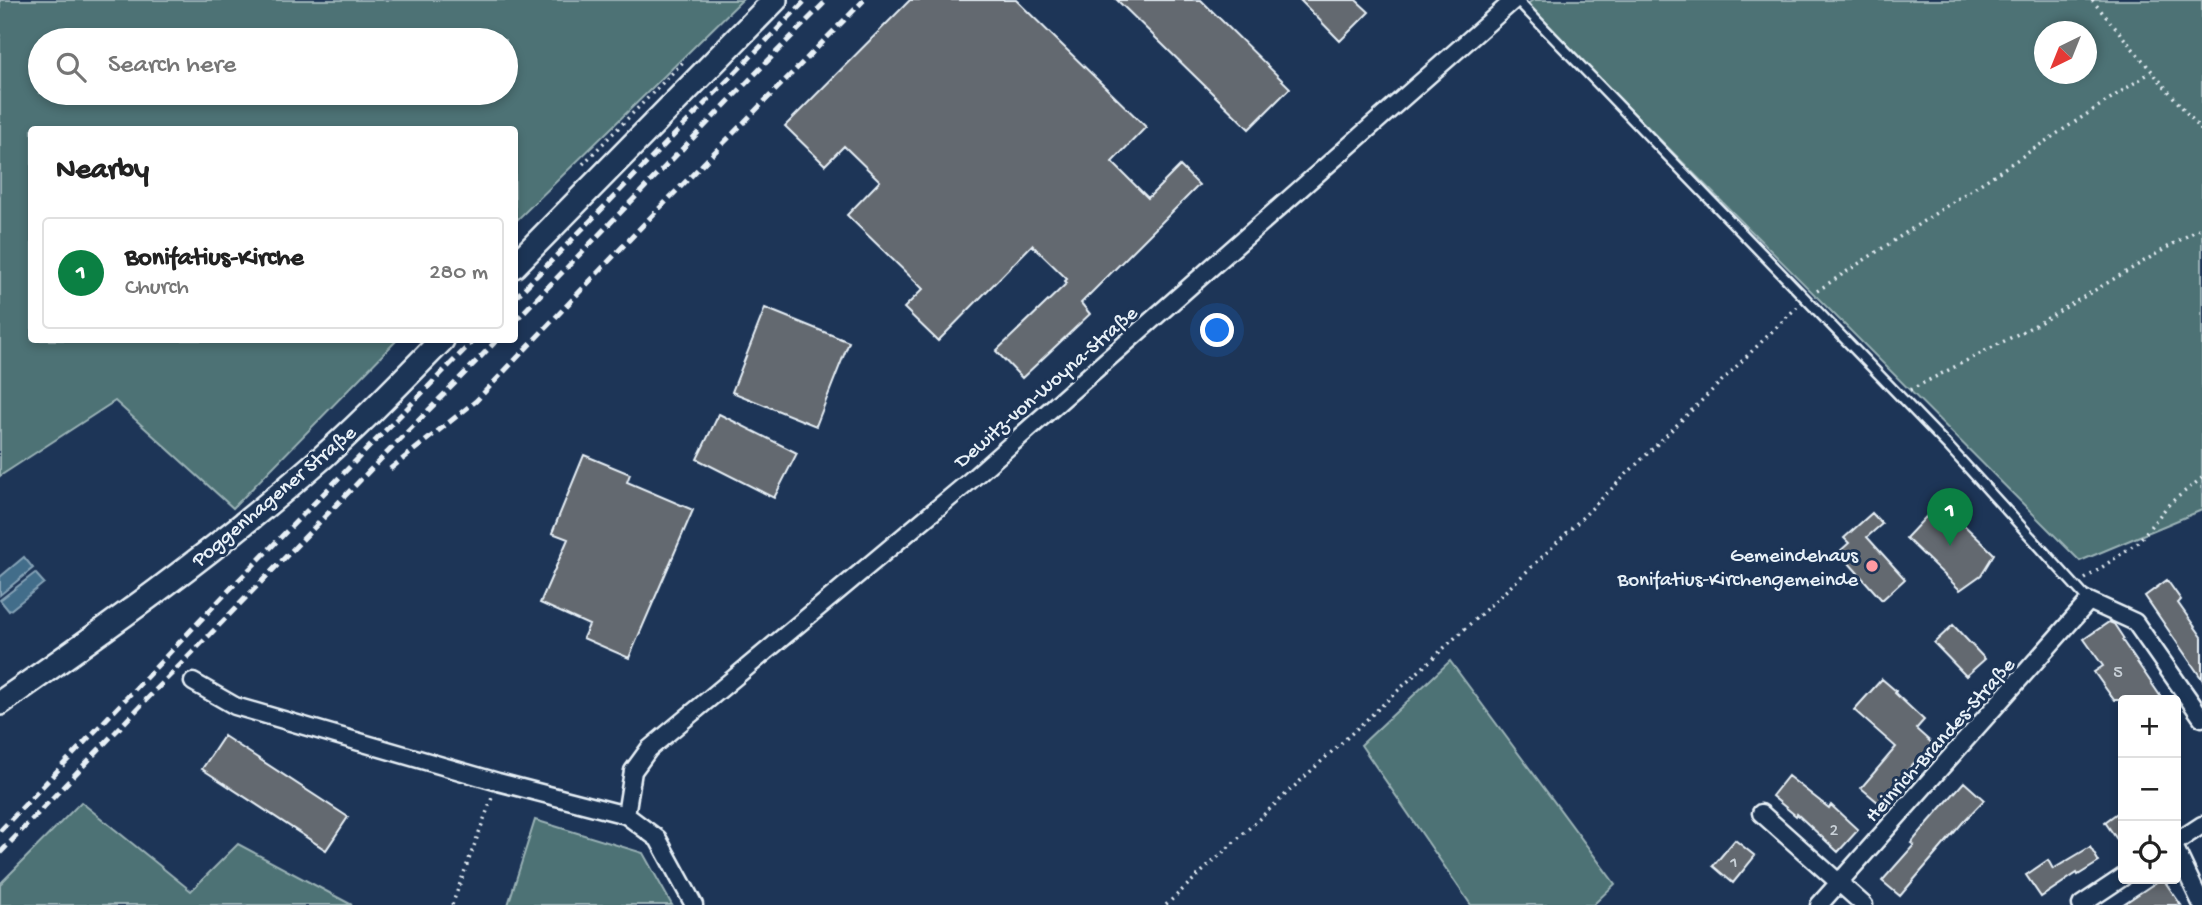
<!DOCTYPE html>
<html lang="en">
<head>
<meta charset="utf-8">
<style>
	body { margin:0; font-family:"Gochi Hand",sans-serif; background:#f2f2f2; color:#222 }
	.controls { position:absolute; right:21px; bottom:21px; display:grid; overflow:hidden; border-radius:7px; box-shadow:0 4px 10px #0003 }
	.controls button { width:63px; height:63px; display:grid; place-items:center; padding:0; border:0; border-bottom:2px solid #e0e0e0; background:#fff; color:#222; font:35px sans-serif }
	.compass { position:absolute; left:2034px; top:21px; width:63px; height:63px; border-radius:50%; background:#fff; box-shadow:0 4px 10px #0003; rotate:223deg }
	.you { position:absolute; left:1218px; top:331px; width:24px; height:24px; margin:-18px; border:5px solid #fff; border-radius:50%; background:#1a73e8; box-shadow:0 0 0 10px #1a73e833 }
	.badge { display:grid; place-items:center; width:46px; height:46px; border-radius:50%; background:#0b8043; color:#fff; font-size:23px; font-weight:700 }
	.pin { position:absolute; translate:-50% -58px; filter:drop-shadow(0 2px 4px #0008) }
	.pin::after { content:''; position:absolute; top:37px; width:24px; height:21px; background:inherit; clip-path:polygon(0 0,100% 0,50% 100%) }
	.list { margin:0; padding:0; list-style:none }
	h2 { display:flex; justify-content:space-between; align-items:center; height:91px; margin:0; padding:0 28px; font-size:30px }
	h2 small { font-size:23px; font-weight:400; color:#767676 }
	.list li { display:grid; grid-template-columns:46px 1fr auto; gap:21px; align-items:center; box-sizing:border-box; height:112px; margin:0 14px 14px; padding:0 14px; border:2px solid #e0e0e0; border-radius:7px }
	.list b { display:block; font-size:26px; white-space:nowrap }
	.list p { margin:0; font-size:23px; white-space:nowrap; color:#767676 }
	.list em { font-size:23px; font-style:normal; color:#767676 }
	.icon { flex:none; width:38px; height:38px; fill:none; stroke:currentColor; stroke-width:2; stroke-linecap:round; stroke-linejoin:round }
	.map { position:relative; flex:none; width:2202px; height:905px; overflow:hidden }
	.search { position:absolute; background:#fff; box-shadow:0 4px 10px #0003; left:28px; top:28px; width:490px; height:77px; display:flex; align-items:center; gap:18px; box-sizing:border-box; padding:0 24px; border-radius:38px; color:#767676; font-size:26px }
	.panel { position:absolute; background:#fff; box-shadow:0 4px 10px #0003; left:28px; top:126px; width:490px; height:217px; border-radius:7px }
	.map>svg:first-child { display:block }
	.green { fill:#4d7274; stroke:#9ab2b6; stroke-width:2; fill-rule:evenodd }
	.water { fill:#436d8a; stroke:#85a2b6; stroke-width:2 }
	.building { fill:#64696f; stroke:#e8f1f8; stroke-width:2 }
	.lines { fill:none; stroke-linecap:round; stroke-linejoin:round }
	.lane-casing { stroke:#e8f1f8; stroke-width:13 }
	.street-casing { stroke:#e8f1f8; stroke-width:21 }
	.secondary-casing { stroke:#e8f1f8; stroke-width:28 }
	.path { stroke:#e8f1f8; stroke-width:3.5; stroke-dasharray:2 5; stroke-linecap:butt }
	.lane { stroke:#1d3557; stroke-width:8 }
	.street { stroke:#1d3557; stroke-width:16 }
	.secondary { stroke:#1d3557; stroke-width:23 }
	.rail { stroke:#e8f1f8; stroke-width:5; stroke-dasharray:10 5; stroke-linecap:butt }
	.poi-dot { fill:#ff9aa2; stroke:#1d3557; stroke-width:2.5 }
	.labels { text-anchor:middle; stroke-width:6; stroke-linejoin:round; paint-order:stroke }
	.number-label { font-size:18px; fill:#c7cfd6 }
	.street-label { font-size:21px; fill:#e8f1f8; stroke:#1d3557 }
	.poi-label { font-size:21px; fill:#e8f1f8; stroke:#1d3557; text-anchor:end }
</style>
</head>
<body>
<div class="map">
<svg width="2202" height="905" viewBox="0 0 2202 905">
	<rect width="100%" height="100%" fill="#1d3557"/>
	<filter id="ink" filterUnits="userSpaceOnUse"><feTurbulence type="fractalNoise" baseFrequency=".0143" numOctaves="2"/><feDisplacementMap in="SourceGraphic" scale="14" xChannelSelector="R" yChannelSelector="G"/><feConvolveMatrix kernelMatrix="1 2 1 2 8 2 1 2 1" color-interpolation-filters="sRGB"/></filter>
	<g filter="url(#ink)">
		<path class="green" d="M0 0H742L515 222 514 130H32V340H397L233 508 115 401 0 476ZM40 40H506V93H40Z
			M1533 0H2202V510L2080 561 1526 5ZM2044 32H2086V74H2044Z
			M1450 661 1615 884 1593 905H1471L1361 745Z
			M81 802 191 891 238 844 352 905H0V884Z
			M535 820 643 853 672 905H508Z"/>
		<path class="water" d="M24 557 33 568 0 595V577Z
			M35 573 44 583 9 611 0 600Z"/>
		<path class="building" d="M910 0H1016L1146 127 1112 162 1148 198 1180 166 1199 185 1081 303 1090 314 1022 378 996 351 1067 283 1065 281 1067 279 1032 245 938 341 904 308 923 289 847 215 880 181 844 146 825 165 785 126Z
			M1117 0H1201L1290 88 1249 129Z
			M1300 0H1356L1369 12 1340 41Z
			M765 308 849 342 816 426 732 392Z
			M719 414 797 453 774 498 697 459Z
			M584 455 630 474 627 482 693 510 629 658 583 638 589 625 540 603 568 539 552 533Z
			M1940 502 1994 554 1981 575 1960 590 1906 538Z
			M1872 513 1882 524 1867 537 1905 579 1882 600 1839 552 1849 543 1844 538Z
			M2167 580 2181 600 2178 603 2202 637V679L2145 596Z
			M2109 622 2114 624 2124 639 2122 640 2163 700H2114L2094 672 2103 666 2084 639Z
			M1953 625 1985 659 1966 676 1934 643Z
			M1882 679 1896 691 1895 693 1924 720 1916 729 1934 745 1916 765 1914 763 1879 803 1861 788 1896 747 1854 710Z
			M224 736 348 817 326 850 202 769Z
			M1788 776 1829 808 1831 805 1858 830 1838 852 1797 814 1796 816 1772 796Z
			M1964 782 1984 800 1964 821 1900 896 1882 881 1914 845 1911 843 1927 824Z
			M2123 809V848L2105 822Z
			M1735 840 1755 856 1733 883 1713 866Z
			M2090 847 2099 862 2078 875 2077 873 2041 897 2026 875 2048 860 2053 869Z
			M2161 879H2163L2181 905H2122Z"/>
		<g class="lines">
			<defs>
				<path id="lane" d="M1517 0 1949 447 2089 601"/>
				<path id="street" d="M193 682 235 706 498 782 626 815 658 839 694 905
					M1761 813 1864 905
					M626 815 633 771 649 749 964 486 1514 0
					M2176 842 2202 825
					M2176 850 2202 905
					M1819 905 2089 601 2135 622 2202 718
					M2081 905 2123 877"/>
				<path id="secondary" d="M514 266 775 0
					M0 703C106 629 212 554 309 469 356 429 399 384 442 340"/>
			</defs>
			<use href="#lane" class="lane-casing"/>
			<use href="#street" class="street-casing"/>
			<use href="#secondary" class="secondary-casing"/>
			<path class="path" d="M2092 0 2202 131
				M583 164 685 60
				M1817 291 2151 72
				M1910 390 2041 322 2202 227
				M2085 579 2137 543 2170 503 2202 478
				M452 905 493 795
				M1166 905 1537 562 1797 307"/>
			<use href="#lane" class="lane"/>
			<use href="#street" class="street"/>
			<use href="#secondary" class="secondary"/>
			<path class="rail" d="M514 299 806 0
				M514 322 827 0
				M390 469 476 401 646 222 864 0
				M0 831 232 587 474 340
				M0 853 147 699 497 340"/>
		</g>
	</g>
	<circle class="poi-dot" cx="1872" cy="566" r="7"/>
	<g class="labels">
		<g class="number-label">
			<text x="2118" y="677">5</text>
			<text x="1834" y="835">2</text>
			<text x="1734" y="867">1</text>
		</g>
		<g class="street-label">
			<text transform="translate(1045 386) rotate(-41)" y="7">Dewitz-von-Woyna-Straße</text>
			<text transform="translate(273 495) rotate(-40)" y="7">Poggenhagener Straße</text>
			<text transform="translate(1939 739) rotate(-48)" y="7">Heinrich-Brandes-Straße</text>
		</g>
		<g class="poi-label">
			<text x="1858" y="561">Gemeindehaus<tspan x="1858" dy="24">Bonifatius-Kirchengemeinde</tspan></text>
		</g>
	</g>
</svg>
<div class="controls">
<button>+</button>
<button>−</button>
<button><svg class="icon" aria-label="locate" viewBox="0 0 24 24"><circle cx="12" cy="12" r="6"/><path d="M12 2v4M12 18v4M2 12h4M18 12h4"/></svg></button>
</div>
<svg class="compass" viewBox="-18 -18 36 36"><path d="M0-13l5 13h-10z" fill="#e53935"/><path d="M0 13l5-13h-10z" fill="#767676"/></svg>
<div class="you"></div>
<div class="pin badge" style="left:1950px;top:546px">1</div>
<div class="search"><svg class="icon" aria-label="search" viewBox="0 0 24 24"><circle cx="10" cy="10" r="6"/><path d="M15 15l6 6"/></svg>Search here</div>
<section class="panel">
<h2>Nearby<small></small></h2>
<ul class="list">
<li><span class="badge">1</span><div><b>Bonifatius-Kirche</b><p>Church</p></div><em>280 m</em></li>
</ul>
</section>
</div>
</body>
</html>
